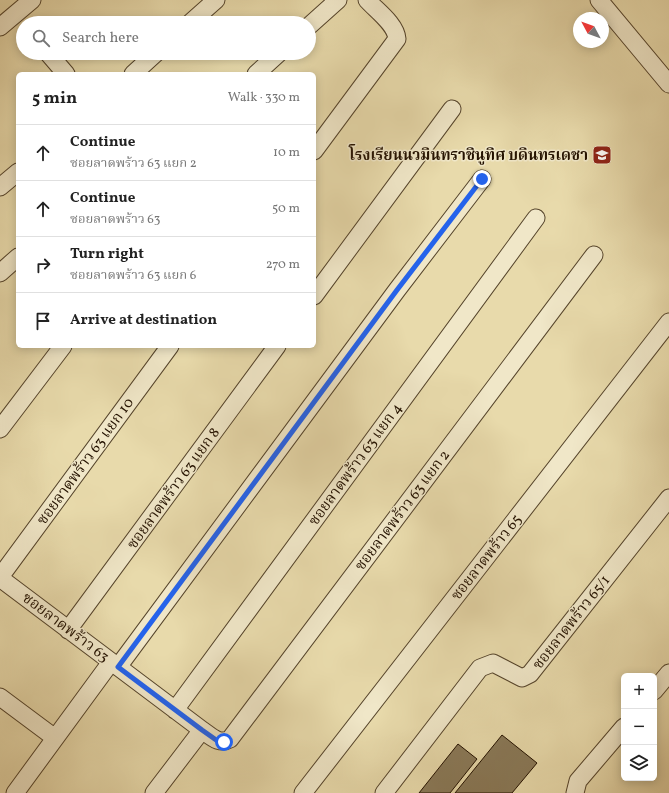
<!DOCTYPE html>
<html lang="en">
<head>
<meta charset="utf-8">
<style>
	body { margin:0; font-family:Vollkorn,"Noto Serif Thai",serif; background:#f6f6f6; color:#222 }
	.controls { position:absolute; right:12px; bottom:12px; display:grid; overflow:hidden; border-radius:6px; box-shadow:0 2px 10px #0003 }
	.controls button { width:36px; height:36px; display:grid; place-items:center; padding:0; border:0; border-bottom:1px solid #e0e0e0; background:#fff; color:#222; font:20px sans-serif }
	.compass { position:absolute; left:573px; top:12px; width:36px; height:36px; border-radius:50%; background:#fff; box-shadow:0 2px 10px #0003; rotate:311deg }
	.stop { position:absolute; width:12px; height:12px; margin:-9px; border:3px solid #2563eb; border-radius:50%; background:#fff }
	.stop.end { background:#2563eb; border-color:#fff; box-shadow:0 1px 4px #0008 }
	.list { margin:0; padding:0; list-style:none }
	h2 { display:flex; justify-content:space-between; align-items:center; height:52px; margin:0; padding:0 16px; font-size:17px }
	h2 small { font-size:13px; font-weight:400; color:#767676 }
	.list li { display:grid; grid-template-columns:26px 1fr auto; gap:12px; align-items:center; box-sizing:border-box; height:56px; padding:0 16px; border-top:1px solid #e0e0e0 }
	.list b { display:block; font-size:15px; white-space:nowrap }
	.list p { margin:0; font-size:13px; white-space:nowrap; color:#767676 }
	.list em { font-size:13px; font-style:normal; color:#767676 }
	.icon { flex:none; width:22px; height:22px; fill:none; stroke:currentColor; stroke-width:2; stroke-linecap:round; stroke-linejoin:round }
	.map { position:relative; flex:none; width:669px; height:793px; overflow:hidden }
	.search { position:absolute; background:#fff; box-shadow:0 2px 10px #0003; left:16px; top:16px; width:300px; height:44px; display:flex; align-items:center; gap:10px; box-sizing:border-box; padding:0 14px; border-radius:22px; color:#767676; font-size:15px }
	.panel { position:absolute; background:#fff; box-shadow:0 2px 10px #0003; left:16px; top:72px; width:300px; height:276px; border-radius:6px }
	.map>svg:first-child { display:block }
	.building { fill:#8a7a59; stroke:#241200 }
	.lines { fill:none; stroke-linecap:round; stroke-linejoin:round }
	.minor-casing { stroke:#55442b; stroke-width:19 }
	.minor { stroke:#f0e7c8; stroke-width:17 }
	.route { stroke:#2563eb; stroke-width:5 }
	.labels { text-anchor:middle; stroke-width:3; stroke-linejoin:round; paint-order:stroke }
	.poi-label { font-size:15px; font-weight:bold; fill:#241200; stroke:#f0e7c8; text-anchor:end }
	.street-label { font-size:15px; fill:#241200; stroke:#f0e7c8 }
</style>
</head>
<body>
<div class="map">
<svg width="669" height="793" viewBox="0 0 669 793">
	<rect width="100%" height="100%" fill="#e8daab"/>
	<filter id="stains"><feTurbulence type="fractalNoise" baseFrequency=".005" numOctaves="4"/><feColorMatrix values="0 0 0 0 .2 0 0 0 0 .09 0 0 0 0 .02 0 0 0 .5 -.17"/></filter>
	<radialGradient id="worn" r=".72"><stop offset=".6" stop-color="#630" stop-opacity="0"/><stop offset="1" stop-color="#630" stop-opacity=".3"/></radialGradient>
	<path class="building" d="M502 735 537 763 512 793H455Z
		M458 744 477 759 450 793H419Z"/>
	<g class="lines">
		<defs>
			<path id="minor" d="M599 0 669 84
				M190 23 216 0
				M309 26 338 0
				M0 27 32 0
				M48 53 66 74
				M133 74 156 53
				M256 74 279 53
				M314 151 397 39C396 24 376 10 367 0
				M0 187 18 172
				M0 273 18 257
				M314 296 452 109
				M0 429 63 346
				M0 577 170 346
				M0 578 202 730 154 793
				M68 630 277 346
				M118 667 397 290 482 179
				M654 691 669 673
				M0 697 55 738
				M175 710 536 218
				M202 730C212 737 219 745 230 739L594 255
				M15 793 111 662
				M303 793 669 322
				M384 793 480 668 493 663 522 678 530 674 669 498
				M575 793 578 781 624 727"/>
		</defs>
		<use href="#minor" class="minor-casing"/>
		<use href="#minor" class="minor"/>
	</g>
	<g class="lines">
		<path class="route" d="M224 742H219L202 730 118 667 397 290 482 179"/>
	</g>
	<defs>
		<symbol id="school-square" viewBox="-11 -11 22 22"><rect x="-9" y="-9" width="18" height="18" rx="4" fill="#8f2418" stroke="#f0e7c8"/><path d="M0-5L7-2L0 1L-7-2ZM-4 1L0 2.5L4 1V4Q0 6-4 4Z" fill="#fff"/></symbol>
	</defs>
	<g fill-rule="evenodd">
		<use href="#school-square" x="591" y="144" width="22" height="22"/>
	</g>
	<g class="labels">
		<g class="poi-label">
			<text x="588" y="160">โรงเรียนนวมินทราชินูทิศ บดินทรเดชา</text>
		</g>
		<g class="street-label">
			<text transform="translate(85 461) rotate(-54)" y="5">ซอยลาดพร้าว 63 แยก 10</text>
			<text transform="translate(355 464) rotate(-54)" y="5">ซอยลาดพร้าว 63 แยก 4</text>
			<text transform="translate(173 488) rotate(-54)" y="5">ซอยลาดพร้าว 63 แยก 8</text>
			<text transform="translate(402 510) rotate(-53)" y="5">ซอยลาดพร้าว 63 แยก 2</text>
			<text transform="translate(486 557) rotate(-52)" y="5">ซอยลาดพร้าว 65</text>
			<text transform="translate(571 622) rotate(-52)" y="5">ซอยลาดพร้าว 65/1</text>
			<text transform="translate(66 627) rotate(37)" y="5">ซอยลาดพร้าว 63</text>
		</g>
	</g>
	<rect width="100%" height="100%" filter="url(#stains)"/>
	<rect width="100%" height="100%" fill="url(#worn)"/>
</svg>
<div class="controls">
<button>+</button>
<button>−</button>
<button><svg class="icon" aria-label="layers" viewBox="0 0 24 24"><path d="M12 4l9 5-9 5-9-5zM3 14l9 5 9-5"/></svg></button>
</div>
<svg class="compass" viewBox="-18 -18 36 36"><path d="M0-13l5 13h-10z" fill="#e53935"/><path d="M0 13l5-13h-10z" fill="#767676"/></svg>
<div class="stop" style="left:224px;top:742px"></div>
<div class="stop end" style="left:482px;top:179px"></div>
<div class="search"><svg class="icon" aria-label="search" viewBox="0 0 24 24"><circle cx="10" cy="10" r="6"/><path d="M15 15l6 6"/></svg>Search here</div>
<section class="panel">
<h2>5 min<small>Walk · 330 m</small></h2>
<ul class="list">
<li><svg class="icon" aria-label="ahead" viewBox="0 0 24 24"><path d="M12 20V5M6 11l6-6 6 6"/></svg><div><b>Continue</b><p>ซอยลาดพร้าว 63 แยก 2</p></div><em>10 m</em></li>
<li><svg class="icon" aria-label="ahead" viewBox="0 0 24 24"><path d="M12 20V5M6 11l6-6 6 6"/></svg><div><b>Continue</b><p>ซอยลาดพร้าว 63</p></div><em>50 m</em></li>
<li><svg class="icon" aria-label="right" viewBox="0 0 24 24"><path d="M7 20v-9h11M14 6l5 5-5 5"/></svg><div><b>Turn right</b><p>ซอยลาดพร้าว 63 แยก 6</p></div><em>270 m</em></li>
<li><svg class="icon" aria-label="arrive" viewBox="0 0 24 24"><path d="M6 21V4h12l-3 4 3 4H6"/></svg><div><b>Arrive at destination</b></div></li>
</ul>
</section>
</div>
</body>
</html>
